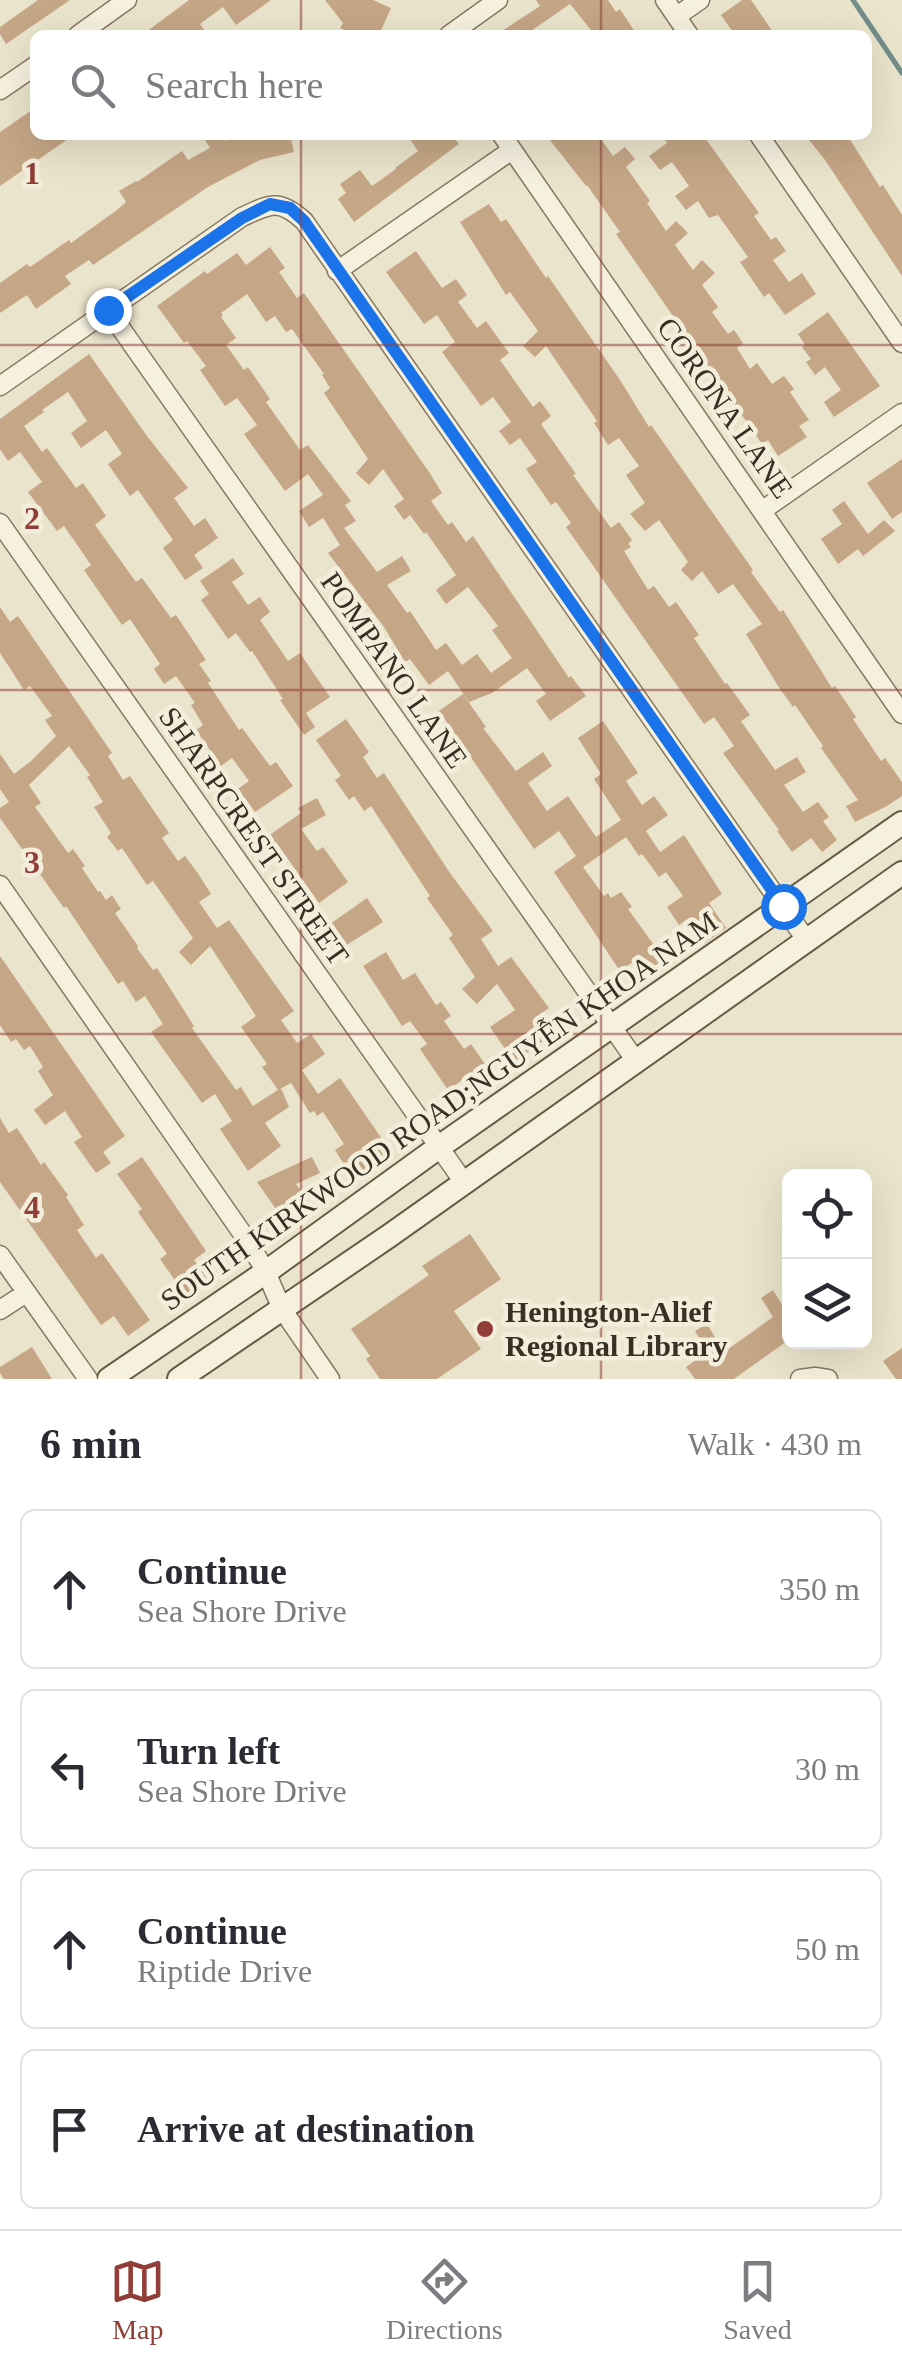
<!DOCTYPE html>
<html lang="en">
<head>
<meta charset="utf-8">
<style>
	body { margin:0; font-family:Georgia,serif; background:#f7f7f7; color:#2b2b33 }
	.controls { position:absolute; right:30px; bottom:30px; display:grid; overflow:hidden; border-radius:15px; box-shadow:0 10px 40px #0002 }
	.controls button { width:90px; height:90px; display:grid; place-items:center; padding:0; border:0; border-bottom:2px solid #e1e1e2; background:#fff; color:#2b2b33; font:50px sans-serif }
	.stop { position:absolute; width:30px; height:30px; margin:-22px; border:8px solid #1a73e8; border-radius:50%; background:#fff }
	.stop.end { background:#1a73e8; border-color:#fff; box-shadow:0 2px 10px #0008 }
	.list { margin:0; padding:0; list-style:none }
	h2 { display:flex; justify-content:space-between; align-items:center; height:130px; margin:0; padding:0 40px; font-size:42px }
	h2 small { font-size:32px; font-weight:400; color:#7c7c81 }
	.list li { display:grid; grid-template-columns:65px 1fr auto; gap:30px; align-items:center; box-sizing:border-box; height:160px; margin:0 20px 20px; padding:0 20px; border:2px solid #e1e1e2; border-radius:15px }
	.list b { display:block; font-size:38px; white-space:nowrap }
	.list p { margin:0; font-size:32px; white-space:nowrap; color:#7c7c81 }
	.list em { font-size:32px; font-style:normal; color:#7c7c81 }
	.icon { flex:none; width:55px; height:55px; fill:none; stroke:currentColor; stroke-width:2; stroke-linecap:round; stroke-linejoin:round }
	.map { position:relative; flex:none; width:902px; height:1379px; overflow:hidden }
	.search { position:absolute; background:#fff; box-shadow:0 10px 40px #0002; left:30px; right:30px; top:30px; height:110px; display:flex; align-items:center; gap:25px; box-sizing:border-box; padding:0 35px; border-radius:15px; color:#7c7c81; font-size:38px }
	.sheet { height:850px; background:#fff }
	nav { display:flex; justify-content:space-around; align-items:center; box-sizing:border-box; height:140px; border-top:2px solid #e1e1e2; background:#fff; font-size:28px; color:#7c7c81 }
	nav a { display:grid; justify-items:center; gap:5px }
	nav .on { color:#903e37 }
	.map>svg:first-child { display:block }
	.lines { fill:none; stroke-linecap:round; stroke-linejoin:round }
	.stream { stroke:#738e8a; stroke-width:5 }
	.building { fill:#c5a686; fill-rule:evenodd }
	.street-casing { stroke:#877861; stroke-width:21 }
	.secondary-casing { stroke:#695a44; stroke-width:26 }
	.street { stroke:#f6f1df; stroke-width:18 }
	.secondary { stroke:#f6f1df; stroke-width:22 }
	.route { stroke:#1a73e8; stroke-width:12 }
	.grid { fill:none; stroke:#903e37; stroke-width:2.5; stroke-opacity:0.55 }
	.poi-dot { fill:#903e37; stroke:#f3eedb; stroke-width:4 }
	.labels { text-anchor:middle; stroke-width:9; stroke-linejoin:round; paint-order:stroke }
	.street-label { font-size:30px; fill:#393023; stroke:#f3eedb }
	.poi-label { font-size:30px; font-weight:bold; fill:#393023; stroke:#f3eedb; text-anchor:start }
	.grid-label { font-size:32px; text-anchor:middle; font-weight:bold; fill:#903e37; stroke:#f3eedb; stroke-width:9; stroke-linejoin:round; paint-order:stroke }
</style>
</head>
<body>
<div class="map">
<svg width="902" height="1379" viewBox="0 0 902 1379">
	<rect width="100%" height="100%" fill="#ebe4cc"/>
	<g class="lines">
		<path class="stream" d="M853 0 902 73"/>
	</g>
	<path class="building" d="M38 0H70L6 44 0 34V27Z
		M189 0H271L236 25 223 7 200 24 208 35H142Z
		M325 0H373L391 8 379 35H356L340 28 343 23Z
		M536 0H608L616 12 620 9 637 35H595L570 4 525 35H496L540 6Z
		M742 0H751L775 35H735L721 15Z
		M35 108V135H74L0 186V132Z
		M214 135H222L225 141 238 135H290L294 152 260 160 208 187 93 265 89 260 65 276 71 284 36 309 27 295 0 313V283L27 264 30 267 69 240 71 243 117 210 126 202 119 191 136 181 137 182 182 151 188 160 210 148 205 140Z
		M407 135H452L459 144 354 222 338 199 346 193 340 184 360 170 372 186 396 169 395 168 418 151Z
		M546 135H598L613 156 625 147 635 159 626 167 650 201 647 203 666 231 676 221 688 233 675 245 693 270 702 260 715 273 702 285 718 307 712 312 728 334 734 330 743 343 737 348 750 369 757 363 772 384 784 376 794 389 790 392 809 420 799 426 807 437 778 456 768 440 762 444 616 234 620 232 587 185 586 186Z
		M662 135H703L759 213 754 216 771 240 776 237 786 251 773 260 789 282 802 273 816 294 785 315 769 293 764 297 740 262 748 257 718 215 709 218 698 201 686 210 675 196 689 186 672 162 660 170 649 156 667 143Z
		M805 135H847L880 187 883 185 902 215V276L825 160Z
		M489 204 501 222 506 219 546 278 548 276 620 380 649 427 651 425 753 570 751 572 780 612 783 610 832 688 835 686 856 717 853 719 881 761 885 758 902 782V796L887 806 855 822 846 806 858 800 821 748 823 746 795 705 793 707 778 686 746 634 762 624 733 584 718 594 702 571 692 581 681 570 688 562 659 520 645 531 630 514 645 503 626 475 639 466 619 438 608 445 594 423 597 421 546 346 535 357 523 346 538 331 510 292 506 295 460 222Z
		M270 247 285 268 279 272 297 298 304 293 429 472 442 493 431 501 448 525 452 522 466 542 473 536 569 678 571 676 586 696 550 721 536 701 546 694 527 668 492 693 469 702 448 671 429 685 410 659 405 662 384 627 328 553 340 545 323 518 309 527 299 511 323 495 308 474 285 491 244 434 257 425 237 398 225 406 200 370 206 366 187 341 184 343 157 306 205 271 207 274 237 253 246 265ZM247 294 266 322 275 316 286 332 292 329 324 374 322 375 330 388 324 393 368 459 356 473 369 485 383 469 404 499 394 506 404 520 410 515 424 534 426 532 456 575 436 590 446 604 468 587 498 626 492 630 512 658 491 673 477 654 462 665 446 643 436 650 410 611 407 613 387 585 411 571 402 556 377 572 344 528 356 521 345 505 351 501 308 445 300 450 266 402 270 399 248 367 244 370 226 345 236 338 221 317 223 315 221 313Z
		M416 251 442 288 456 279 467 295 458 302 477 328 486 321 509 353 500 360 533 407 540 401 551 416 541 424 576 474 573 475 611 528 619 522 632 540 628 544 631 547 624 551 648 590 654 586 669 607 676 602 699 635 694 638 725 684 727 683 750 715 741 721 775 770 797 757 806 772 784 785 803 812 818 802 829 817 823 821 837 840 822 852 811 838 792 852 777 831 779 830 723 753 734 746 714 717 704 724 566 527 571 523 556 502 551 505 526 469 537 462 520 438 510 445 499 431 511 422 493 397 481 406 442 352 455 342 437 315 424 324 386 272Z
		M828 312 880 386 834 417 824 402 841 390 825 367 815 375 806 362 811 359 802 347 805 345 798 334Z
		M89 354 147 436 188 488 174 498 194 526 205 518 218 538 194 555 203 568 185 580 163 548 173 540 138 490 130 496 108 464 122 454 106 430 81 448 71 433 87 421 68 392 42 410 44 412 24 426 42 452 47 448 76 488 83 483 106 516 95 525 136 582 142 578 171 618 176 615 206 660 199 664 211 681 208 683 239 730 242 728 270 766 276 762 293 786 255 812 238 789 249 781 232 758 221 766 196 730 203 725 191 705 195 703 176 676 164 684 154 669 160 664 130 619 122 625 84 570 91 565 64 526 57 531 28 492 42 482 20 452 8 461 0 449V419Z
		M902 459V512L892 519 867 483Z
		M844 501 868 534 884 520 895 531 863 556 858 549 838 564 821 539 842 524 832 510Z
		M233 558 244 574 232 582 248 605 260 597 270 612 260 620 288 661 300 653 330 697 306 713 315 727 304 735 280 700 283 699 252 651 250 652 236 633 228 639 201 600 209 594 200 581Z
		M0 607 10 622 18 616 112 753 108 756 123 780 130 776 169 833 162 838 178 861 185 856 197 872 211 894 199 902 217 928 229 920 294 1011 281 1020 297 1043 311 1034 325 1054 302 1070 318 1094 340 1078 391 1152 363 1171 357 1162 347 1169 335 1150 344 1144 323 1112 317 1116 314 1111 310 1113 291 1083 278 1090 262 1067 267 1064 241 1027 256 1016 210 946 191 965 179 952 193 938 153 881 147 885 122 848 118 851 107 837 111 833 94 807 103 802 87 777 90 775 69 746 29 785 41 803 35 807 68 853 73 849 85 866 82 868 98 892 100 891 106 900 112 895 121 909 115 913 138 946 137 948 153 970 157 968 194 1026 192 1028 236 1090 241 1087 253 1106 281 1088 289 1107 265 1123 281 1146 248 1171 220 1129 232 1121 215 1094 202 1103 151 1032 163 1024 145 996 136 1002 123 981 118 984 66 906 64 908 0 818V808L9 802 0 789V754L14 774 31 761 56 736 45 720 52 716 30 686 24 690 0 653Z
		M463 694 486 727 483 728 516 771 543 752 552 766 528 783 547 811 568 796 596 837 621 820 594 779 601 774 578 738 603 721 638 773 626 781 642 805 654 796 668 815 646 831 660 852 684 835 722 894 709 903 726 928 705 943 689 918 679 925 667 907 683 896 666 872 659 877 642 854 639 856 626 837 583 867 604 896 608 893 611 898 621 892 632 907 628 909 664 959 647 972 637 959 620 971 554 872 576 856 559 831 534 849 439 711Z
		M346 719 369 752 363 757 377 778 384 773 450 873 493 931 481 939 498 966 511 957 549 1008 536 1017 550 1036 514 1062 490 1027 515 1010 497 984 477 1004 462 989 475 977 449 938 453 935 427 898 430 896 371 806 364 811 354 796 349 800 335 780 341 776 316 740Z
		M317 798 326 815 301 829 317 851 323 847 348 882 319 903 276 842 268 846 264 839 301 813 298 808Z
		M367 898 383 922 345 946 330 924Z
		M386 952 403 980 415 973 436 1005 441 1002 451 1016 444 1021 464 1049 471 1044 494 1077 480 1086 471 1074 448 1090 420 1049 427 1044 410 1021 402 1026 363 966Z
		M0 956 125 1136 103 1152 111 1163 96 1173 74 1142 82 1137 65 1111 45 1125 34 1110 53 1095 38 1071 43 1067 30 1046 24 1050 16 1039 11 1042 0 1025Z
		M0 1118 9 1133 17 1128 41 1165 44 1162 68 1195 66 1197 84 1225 77 1230 96 1258 102 1253 150 1320 128 1336 114 1316 101 1325 0 1182Z
		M142 1157 206 1251 194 1260 208 1280 186 1296 160 1259 167 1254 138 1212 142 1209 117 1174Z
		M312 1157 320 1173 296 1184 312 1207 287 1225 257 1182Z
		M470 1234 501 1279 454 1311 481 1349 437 1379H380L366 1359 370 1356 351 1329 429 1275 422 1266Z
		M773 1290 784 1308 790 1306V1339L734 1379H695L686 1367 707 1352 695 1331 707 1324 724 1352 773 1317 761 1298Z
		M32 1347 52 1379H4L0 1373V1367Z
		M902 1348V1379H896L883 1361Z"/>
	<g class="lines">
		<defs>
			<path id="street" d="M665 0 689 35
				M677 16 700 0
				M78 35 127 0
				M449 35 498 0
				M0 90 35 66
				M502 135 902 714
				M759 135 902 343
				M337 271 512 150
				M108 310 636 1061
				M0 386 242 217C270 204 279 198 304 221L807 941
				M763 510 902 413
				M0 523 463 1181
				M0 885 249 1243 266 1272 282 1309 330 1379
				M0 1255 88 1379
				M0 1310 26 1293
				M800 1379 815 1377 828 1379"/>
			<path id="secondary" d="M109 1379 266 1272 439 1147 902 823
				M179 1379 389 1236 902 873"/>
		</defs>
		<use href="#street" class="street-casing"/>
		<use href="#secondary" class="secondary-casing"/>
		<use href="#street" class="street"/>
		<use href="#secondary" class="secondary"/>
	</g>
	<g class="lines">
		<path class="route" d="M108 310 242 218 270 204 290 208 304 221 783 906"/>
	</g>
	<path class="grid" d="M301 0V35M601 0V35M301 135V1379M601 135V1379M0 345H902M0 690H902M0 1034H902"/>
	<circle class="poi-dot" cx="485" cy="1329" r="10"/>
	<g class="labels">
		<g class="street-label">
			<text transform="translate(725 408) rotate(55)" y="10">CORONA LANE</text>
			<text transform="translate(394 670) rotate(55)" y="10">POMPANO LANE</text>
			<text transform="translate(254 836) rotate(55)" y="10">SHARPCREST STREET</text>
			<text transform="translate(439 1111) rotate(-35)" y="10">SOUTH KIRKWOOD ROAD;NGUYỄN KHOA NAM</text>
		</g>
		<g class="poi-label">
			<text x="505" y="1322">Henington-Alief<tspan x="505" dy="34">Regional Library</tspan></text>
		</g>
	</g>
	<g class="grid-label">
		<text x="32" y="184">1</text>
		<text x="32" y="529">2</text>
		<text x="32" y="873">3</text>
		<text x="32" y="1218">4</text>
	</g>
</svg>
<div class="controls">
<button><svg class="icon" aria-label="locate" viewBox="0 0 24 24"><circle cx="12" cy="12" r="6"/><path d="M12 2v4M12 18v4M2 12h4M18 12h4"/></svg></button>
<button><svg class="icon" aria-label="layers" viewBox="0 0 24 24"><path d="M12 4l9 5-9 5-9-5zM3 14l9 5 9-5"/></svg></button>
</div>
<div class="stop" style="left:783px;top:906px"></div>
<div class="stop end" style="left:108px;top:310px"></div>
<div class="search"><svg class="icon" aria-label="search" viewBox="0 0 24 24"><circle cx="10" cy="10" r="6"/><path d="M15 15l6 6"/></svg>Search here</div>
</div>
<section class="sheet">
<h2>6 min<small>Walk · 430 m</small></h2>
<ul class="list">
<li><svg class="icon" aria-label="ahead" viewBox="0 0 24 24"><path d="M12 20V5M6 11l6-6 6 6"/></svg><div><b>Continue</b><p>Sea Shore Drive</p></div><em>350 m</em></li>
<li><svg class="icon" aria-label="left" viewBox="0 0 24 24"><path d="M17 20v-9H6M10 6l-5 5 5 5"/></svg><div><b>Turn left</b><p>Sea Shore Drive</p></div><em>30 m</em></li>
<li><svg class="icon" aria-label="ahead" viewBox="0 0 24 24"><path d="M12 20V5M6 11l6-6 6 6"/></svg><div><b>Continue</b><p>Riptide Drive</p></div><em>50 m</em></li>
<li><svg class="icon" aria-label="arrive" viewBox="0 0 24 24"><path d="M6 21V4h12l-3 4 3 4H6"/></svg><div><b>Arrive at destination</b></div></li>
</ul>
</section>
<nav>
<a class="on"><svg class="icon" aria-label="map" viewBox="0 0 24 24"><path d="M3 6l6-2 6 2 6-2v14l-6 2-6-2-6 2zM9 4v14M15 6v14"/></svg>Map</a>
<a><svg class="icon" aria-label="directions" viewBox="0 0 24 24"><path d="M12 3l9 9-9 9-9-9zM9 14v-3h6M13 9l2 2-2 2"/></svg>Directions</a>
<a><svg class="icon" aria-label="saved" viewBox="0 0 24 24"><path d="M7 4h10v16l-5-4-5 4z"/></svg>Saved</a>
</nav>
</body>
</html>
